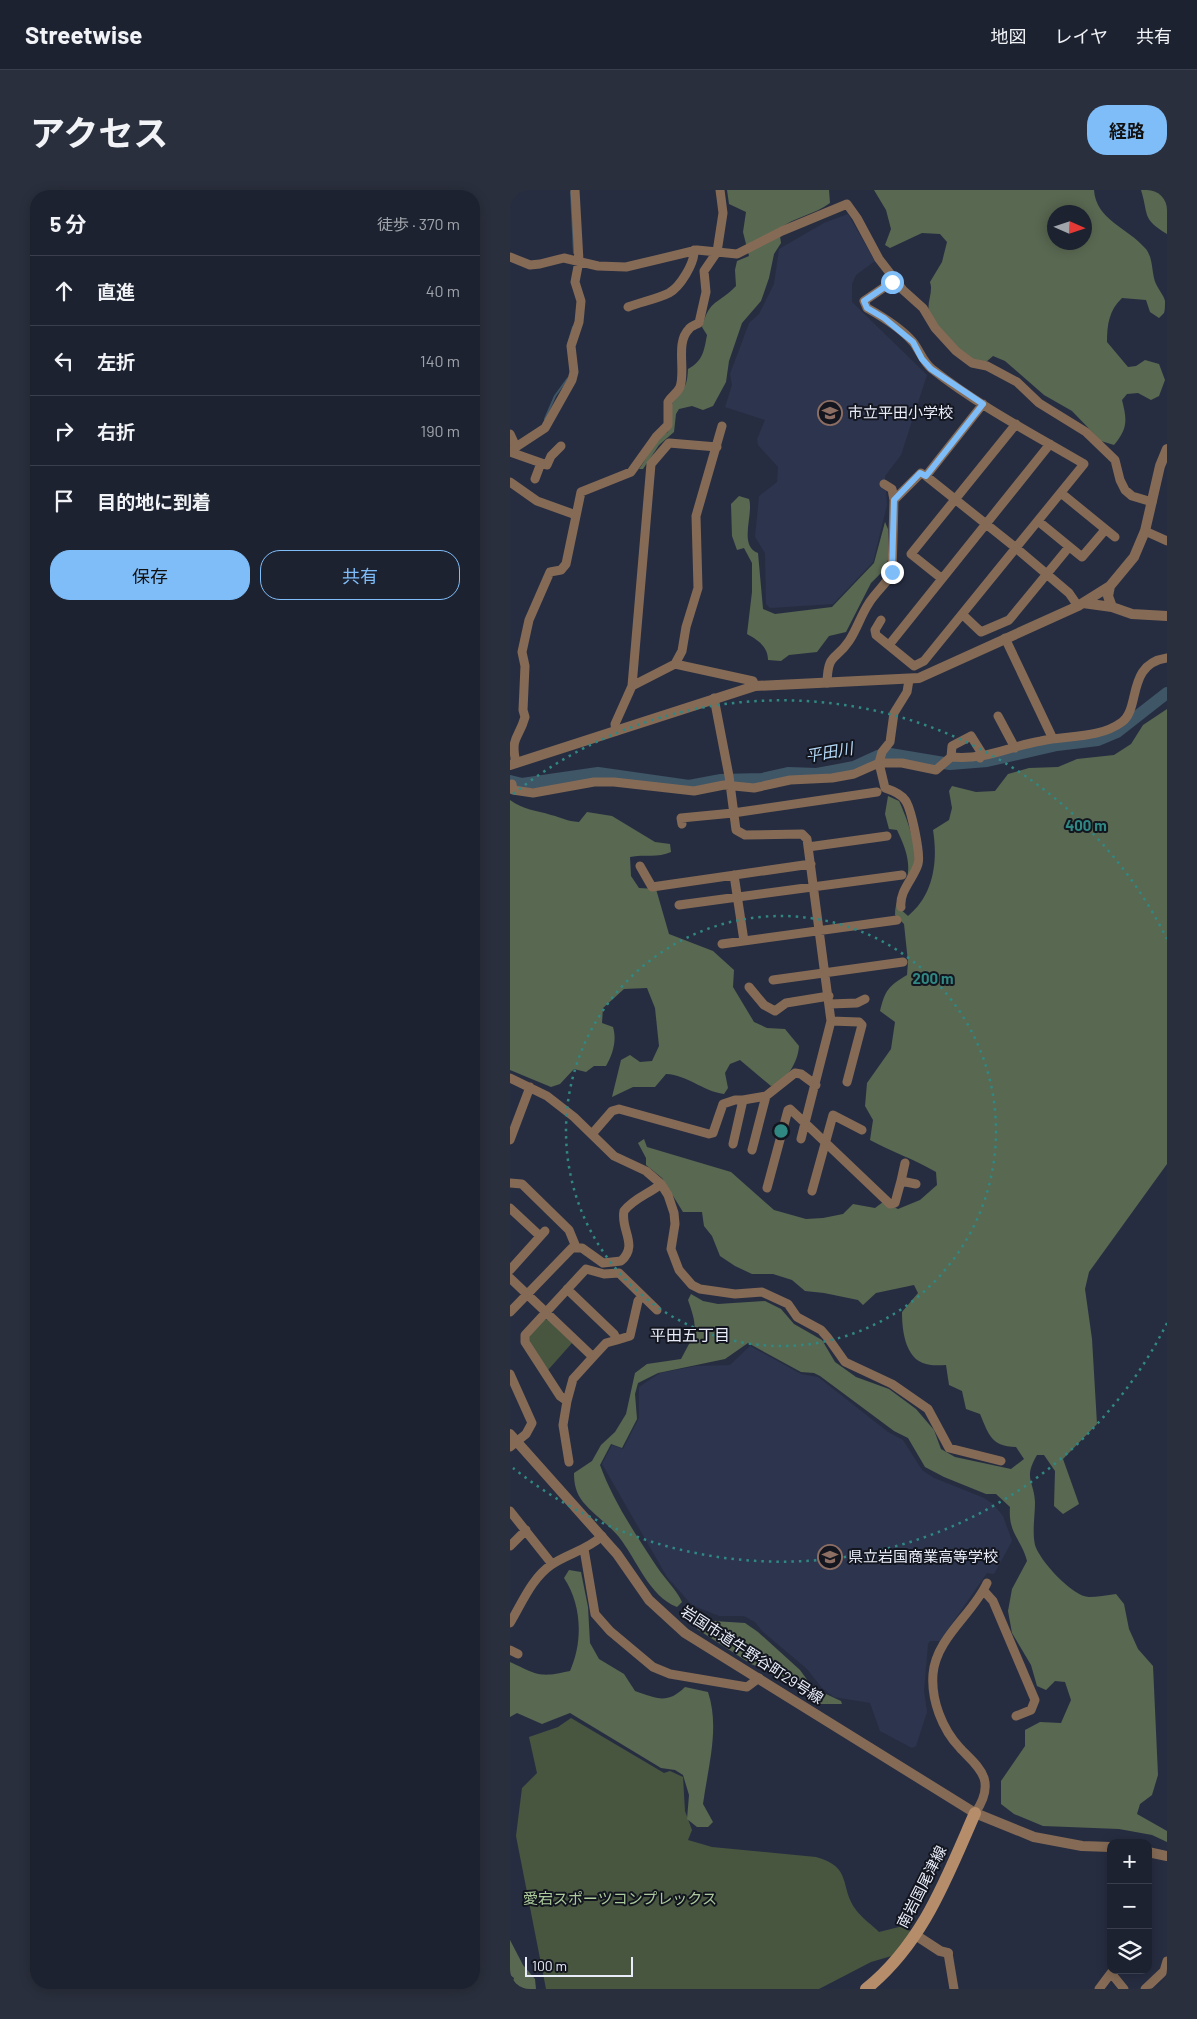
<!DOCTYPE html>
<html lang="ja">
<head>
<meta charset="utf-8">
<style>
	body { margin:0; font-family:Barlow,"Noto Sans JP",sans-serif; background:#2a2f3d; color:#f1f3f6 }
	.controls { position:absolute; right:15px; bottom:15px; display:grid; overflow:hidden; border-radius:10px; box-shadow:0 2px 12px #0003 }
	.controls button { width:45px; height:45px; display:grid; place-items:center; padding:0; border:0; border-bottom:1px solid #3b3f4d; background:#1d2231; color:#f1f3f6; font:25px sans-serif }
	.compass { position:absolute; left:537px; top:15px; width:45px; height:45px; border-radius:50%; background:#1d2231; box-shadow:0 2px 12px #0003; rotate:93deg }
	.scale { position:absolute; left:15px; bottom:12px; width:108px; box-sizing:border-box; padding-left:5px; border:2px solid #e9edfa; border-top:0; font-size:14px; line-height:18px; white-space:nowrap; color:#e9edfa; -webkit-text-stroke:4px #13161f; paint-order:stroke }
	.stop { position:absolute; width:15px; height:15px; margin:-11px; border:4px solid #7fbdf9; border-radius:50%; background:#fff }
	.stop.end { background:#7fbdf9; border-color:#fff; box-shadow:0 1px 5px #0008 }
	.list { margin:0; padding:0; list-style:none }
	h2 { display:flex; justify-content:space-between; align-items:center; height:65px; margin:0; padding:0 20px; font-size:21px }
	h2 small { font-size:16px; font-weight:400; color:#a0a4ab }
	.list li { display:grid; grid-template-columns:32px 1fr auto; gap:15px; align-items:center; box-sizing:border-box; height:70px; padding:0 20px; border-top:1px solid #3b3f4d }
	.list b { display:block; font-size:19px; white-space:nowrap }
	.list em { font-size:16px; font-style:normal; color:#a0a4ab }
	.actions { display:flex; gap:10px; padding:15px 20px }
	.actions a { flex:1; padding:11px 0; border:1px solid #7fbdf9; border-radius:20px; text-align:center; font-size:18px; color:#7fbdf9 }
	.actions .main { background:#7fbdf9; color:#111 }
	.icon { flex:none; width:28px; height:28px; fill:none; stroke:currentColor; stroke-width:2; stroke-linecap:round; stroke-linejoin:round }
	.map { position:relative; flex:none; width:657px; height:1799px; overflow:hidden; border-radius:20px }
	header { display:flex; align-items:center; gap:30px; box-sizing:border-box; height:70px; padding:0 25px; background:#1d2231; border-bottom:1px solid #3b3f4d }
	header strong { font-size:24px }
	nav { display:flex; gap:28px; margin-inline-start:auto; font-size:18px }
	.intro { display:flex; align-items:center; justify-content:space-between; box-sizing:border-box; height:120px; padding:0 30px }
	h1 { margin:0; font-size:35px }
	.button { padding:12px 22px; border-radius:20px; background:#7fbdf9; color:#111; font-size:18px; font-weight:700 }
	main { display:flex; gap:30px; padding:0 30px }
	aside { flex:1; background:#1d2231; border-radius:20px; box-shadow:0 2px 12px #0003 }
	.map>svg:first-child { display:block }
	.built { fill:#2d344e }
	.green { fill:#485640 }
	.forest { fill:#596851; fill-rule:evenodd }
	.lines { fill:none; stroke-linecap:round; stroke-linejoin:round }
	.stream { stroke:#3f5667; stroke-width:2 }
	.river { stroke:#3f5667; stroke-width:12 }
	.minor { stroke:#856b56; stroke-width:9 }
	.tertiary { stroke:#856b56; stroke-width:10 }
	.secondary { stroke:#b58d6b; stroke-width:12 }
	.route { stroke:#7fbdf9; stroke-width:6 }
	.ring { fill:none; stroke:#308883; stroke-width:2.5; stroke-dasharray:2.5 5 }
	.labels { text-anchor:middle; stroke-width:4; stroke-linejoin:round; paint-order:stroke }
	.poi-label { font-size:15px; fill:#e9edfa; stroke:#13161f; text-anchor:start }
	.street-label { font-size:15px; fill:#e9edfa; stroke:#13161f }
	.park-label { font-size:15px; fill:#abc99b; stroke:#13161f }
	.water-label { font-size:16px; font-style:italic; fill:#b5daf8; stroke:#13161f }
	.neighbourhood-label { font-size:16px; fill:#e9edfa; stroke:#13161f }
	.centre { fill:#308883; stroke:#13161f; stroke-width:2.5 }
	.ring-label { font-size:15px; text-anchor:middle; font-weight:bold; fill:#308883; stroke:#13161f; stroke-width:4; stroke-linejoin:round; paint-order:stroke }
</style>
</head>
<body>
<header>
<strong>Streetwise</strong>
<nav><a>地図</a><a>レイヤ</a><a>共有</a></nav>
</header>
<div class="intro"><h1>アクセス</h1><a class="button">経路</a></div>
<main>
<aside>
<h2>5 分<small>徒歩 · 370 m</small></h2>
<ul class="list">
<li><svg class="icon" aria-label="ahead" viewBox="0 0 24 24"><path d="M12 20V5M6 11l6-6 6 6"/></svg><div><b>直進</b></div><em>40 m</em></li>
<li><svg class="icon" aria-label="left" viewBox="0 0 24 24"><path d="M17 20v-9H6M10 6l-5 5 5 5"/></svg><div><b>左折</b></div><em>140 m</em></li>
<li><svg class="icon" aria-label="right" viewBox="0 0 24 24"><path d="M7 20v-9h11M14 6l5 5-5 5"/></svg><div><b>右折</b></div><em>190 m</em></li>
<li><svg class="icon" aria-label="arrive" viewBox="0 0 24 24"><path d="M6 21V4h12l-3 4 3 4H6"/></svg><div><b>目的地に到着</b></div></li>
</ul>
<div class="actions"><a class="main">保存</a><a>共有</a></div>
</aside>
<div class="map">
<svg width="657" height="1799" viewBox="0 0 657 1799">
	<rect width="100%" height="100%" fill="#272d41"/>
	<path class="built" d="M338 24 365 71 346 85 342 94V112L417 185 391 265 375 286 377 315 363 372 323 414 260 418 256 414 255 363 245 347 249 306 267 292 268 277 248 255 247 249 255 230 215 217 222 195 220 184 239 133 249 124 264 94 269 59 314 33Z
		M240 1156 291 1184 308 1187 378 1242 393 1250 412 1280 424 1288 474 1308 483 1314 493 1326 502 1351 484 1384 477 1383 430 1451H420L418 1454 414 1501 417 1522 406 1556 402 1558 370 1541 360 1513 324 1507 312 1498 297 1479 252 1441 245 1432 234 1426H209L182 1415 157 1387 92 1274 102 1255 113 1259 129 1228V1197L150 1183 186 1176 220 1175Z"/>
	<path class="green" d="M34 1129 40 1130 62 1153 38 1180 18 1150V1146Z
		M61 1528 154 1583 160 1581 173 1587 175 1621 182 1640 178 1650 202 1657 306 1667C343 1677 329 1697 346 1720 352 1728 362 1735 369 1742L397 1735 401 1744 385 1765 361 1772 309 1799H36L6 1646 12 1598 27 1583 19 1547 48 1537Z"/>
	<path class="forest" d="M217 0H319L320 13C304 25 284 27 269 39L271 53 264 64 259 88 251 111 232 133 219 171 216 192 203 216 193 220 182 216 169 219 166 224 164 242 149 255 133 279H129C140 265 141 253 158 242 161 233 159 222 162 214 170 197 177 204 178 179 193 171 194 161 197 145L192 137C200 108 208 115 226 96L225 80 227 71 239 66 233 42 236 22 219 14Z
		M364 0H584C586 30 618 38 635 58 644 68 641 83 646 94 649 100 654 106 655 111 655 115 655 120 654 123L649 128 640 122 636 110 612 108C599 120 597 135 597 152L618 177 626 176 635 170 649 174 655 190 649 206 641 210 628 203 617 204 612 210C617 230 618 238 604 255L591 251 562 221 534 205 495 171 483 166 476 172C471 172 464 172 460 170 450 165 424 137 420 126 415 114 424 103 420 92L432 72 437 52 430 44 412 43 380 58 375 55 381 39 376 20ZM544 22H574V52H544Z
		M631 0H657V44C631 28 639 25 631 0Z
		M229 306 239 309C244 324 228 356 248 363L253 419 265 424 322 417 364 373 375 332 378 339V370L373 381 361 393 336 442 319 446 307 462 279 465 271 471 258 470C258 457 248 450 237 444L242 402V373L234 358 227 360 222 346 221 314Z
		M657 519V974L579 1082 575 1099 582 1149 587 1234 553 1269 569 1314 553 1324 544 1316 545 1281 534 1265H527C513 1289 524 1290 525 1312 525 1326 522 1341 525 1355 529 1370 563 1407 579 1407 587 1407 597 1405 606 1404L614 1414 619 1439 628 1459 643 1476 648 1585 642 1605 630 1614 627 1624 657 1641V1652L642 1645 609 1639 533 1636 504 1624 491 1614V1591L515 1556V1540L530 1532 551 1533 561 1510 555 1492 545 1491 536 1500 527 1496 521 1475 502 1443 498 1421 502 1399 517 1371C511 1348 498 1344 500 1317L486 1304H476L434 1287 415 1277 398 1248 384 1241 310 1186 304 1183 291 1182 238 1153 215 1169 148 1183 128 1193 125 1204 127 1229 112 1258 101 1254 90 1275C103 1311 126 1345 147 1377 155 1389 166 1399 172 1412L167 1417C139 1406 127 1370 109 1347 98 1334 84 1325 73 1312 66 1303 64 1294 64 1283L82 1271 91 1255 105 1242 116 1224 125 1183 137 1174 171 1169C186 1141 189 1141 178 1110L181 1104 193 1111 208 1114 255 1111 271 1119 284 1134 312 1150 325 1172 346 1187 379 1199 406 1219 424 1240 431 1259 445 1267 501 1279 514 1269 506 1257C481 1256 479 1245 470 1224L456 1219 452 1201 439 1195 436 1175C430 1175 422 1176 416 1174 395 1169 392 1140 392 1122L408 1103 404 1095 366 1103 353 1115 348 1110 314 1103 295 1101 282 1090 263 1084H242L225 1076 210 1066 202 1046 194 1036 192 1022H173L152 988 136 975V968L128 953 134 949 137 957 221 982 264 1020 296 1029 313 1028 333 1024 343 1014 365 1018 373 1012 388 1019 410 1010 427 995 426 982C404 969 382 962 360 950L363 930 355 916 357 893 381 859 385 832 370 821C375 801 378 796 397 785L398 772 394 734 385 725C385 710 391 706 396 692 402 673 395 657 387 640L379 639 375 624 378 606 389 611C396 626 408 657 404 674 401 689 394 703 389 718L398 726C424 705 428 671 423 640L439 630 442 618 439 601 442 596 466 602 485 601 498 584 519 578 548 577 567 569 604 565 621 554 633 535Z
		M0 610C13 620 26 620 41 625 53 628 56 631 69 632L77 622 102 626 145 652 160 654 161 662C148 668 134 664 120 667L121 686 129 698 146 699 159 744 203 761 224 780 223 797 244 832 257 838 275 839 289 856C288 872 277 891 261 896L230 870 220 874 215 883 218 898 214 904C192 901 178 885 156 884L145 897H123L102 907 111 870 120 865 130 872 142 871 149 856 145 818 137 798 114 799 93 818 92 833 103 837C107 850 103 864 96 876H84L76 882 64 879 50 894 41 897 0 880Z
		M59 1380 71 1382 78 1417 80 1453 89 1469 114 1484 125 1501C146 1508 157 1515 175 1497L198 1502C210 1538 198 1577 193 1614L203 1632 198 1637H187L177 1629 179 1605 173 1585 165 1580 151 1578 60 1523 32 1534 7 1523 0 1527V1472C28 1485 29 1488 60 1481 73 1452 72 1415 54 1388Z
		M188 1430 235 1433 248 1442 290 1480 303 1498 331 1511 332 1514H308L274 1487 241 1474 187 1439Z
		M0 1750 13 1775 25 1789 26 1799H1L4 1788 0 1785Z"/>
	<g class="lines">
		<path class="stream" d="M61 2 64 63
			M58 154 63 137
			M35 229 45 206 58 188"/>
		<path class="river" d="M0 591 12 594 88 583 179 596 211 590 252 589 278 583 307 584 344 577 368 566 380 564 440 574 477 571 547 555 588 550 607 542 657 503"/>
		<path class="minor" d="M0 67 20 75 30 74 54 68 88 76 116 77 187 60 227 64 272 41 337 14 347 28 369 69 393 100 413 118 425 138 446 161 462 173 477 176 507 192 529 213 576 242 605 270 610 290 615 300 622 306 642 312
			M118 117C131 112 147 109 159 103 170 97 185 73 184 60
			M0 244 6 257
			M0 261 35 238 62 190 64 182 61 156 69 132 71 111 65 92 69 71 65 0
			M0 262 37 275 41 266 51 256
			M416 286 473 214
			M25 289 31 273
			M0 292 27 311 66 325
			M551 303 605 347
			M384 310 411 283 416 286 506 358 559 403 568 416
			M528 331 572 367 595 340
			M635 341 657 351
			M431 388 401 364 506 234
			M452 424 471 442 499 430 559 357
			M371 430 365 440 366 445 404 476 414 471 574 274C523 244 469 216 422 179 413 172 410 161 403 152 391 138 373 127 357 118L354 111 385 90
			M495 448 543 549
			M379 455 540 254
			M165 474 243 491 245 496
			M317 493C318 462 325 472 339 451 347 439 351 425 359 413 366 402 376 394 382 383L384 310 382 299 374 294
			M122 496 165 474 172 461 176 437 188 398 186 326 212 236
			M204 508 219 586 226 640 235 645 292 644 297 649 321 831 295 933 380 1014 385 1013 391 991
			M488 526 505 558
			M106 541 105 534 122 496 141 274 159 253 207 257
			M441 567 442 556 461 546 471 562 470 568
			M6 573C0 546 9 549 15 527L13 520 15 476 12 462 19 430 40 382 51 380 56 374 71 302 121 282 146 247 158 235V212C161 206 167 204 170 197 176 180 165 153 179 139 181 136 185 135 189 133L196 102 194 81 207 62 213 23 210 0
			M2 594 3 600 23 603 84 592H104L184 601 214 595 244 598 280 590 322 588 344 584 369 573H392L426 580 441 567C478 570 496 557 531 551 557 545 589 549 612 532 631 518 616 474 657 468
			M172 634 171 628 223 623 367 602
			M298 657 377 646
			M130 676 142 697 301 674
			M224 685 234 751
			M169 715 392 685
			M391 717C389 701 404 688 408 674 411 665 401 617 395 610 391 604 381 600 375 598L369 573 372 562 380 552 384 523 397 502 399 490
			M212 754 387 730
			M263 790 393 772
			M239 797 254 815 265 821 276 813 319 806
			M320 814 347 813 355 809
			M321 831 349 832 352 835 337 892
			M0 888 37 906 64 927 104 966 136 981 151 994 158 1005 164 1023 165 1034 161 1059 169 1080 182 1095 190 1099 225 1104 252 1102 278 1114 287 1127 311 1140 318 1148 335 1172 382 1194 418 1219 439 1258 491 1271
			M82 944 102 921 109 919 199 944 203 943 213 914 225 910H233
			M0 950 20 897
			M223 954 233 910 256 906 285 883 291 884 306 895
			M242 960 256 906
			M395 973 391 991 406 994
			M0 993 12 994 59 1040 66 1057
			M257 998 278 920 280 919 295 933 291 949
			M302 1001 323 925 352 940
			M0 1018 30 1046
			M0 1080 35 1041
			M0 1088 83 1167 63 1189 57 1211 53 1235 59 1272
			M57 1099 104 1144 107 1150 120 1146 128 1111 132 1106
			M0 1122 62 1058H72L93 1073 111 1071C129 1055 110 1040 114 1021 124 1008 139 1004 151 994
			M83 1167 96 1153 107 1150
			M0 1184 22 1233 16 1244 0 1257
			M57 1211 50 1206 15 1152V1145L76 1079 94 1084 109 1083 147 1120
			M0 1321 42 1374
			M0 1356 16 1340
			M74 1359 85 1424 100 1441 143 1477 160 1484 237 1497 249 1488
			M474 1401 483 1411 525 1510 521 1520 506 1526
			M0 1433C12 1413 22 1388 41 1375 57 1364 77 1360 92 1346
			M0 1460 8 1464
			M465 1623C472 1613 478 1601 474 1588 470 1576 458 1567 450 1558 432 1539 421 1510 423 1484 426 1448 463 1424 477 1393
			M438 1763 444 1799
			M589 1799 601 1783 614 1799
			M635 1799 654 1781 657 1771"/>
		<path class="tertiary" d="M573 413 602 417 598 406 600 396
			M602 417 622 424 657 426
			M0 575 245 496 409 488 568 416 600 396 624 367 635 341 650 276 657 259
			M0 1244 107 1364 139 1410 175 1443 465 1623 524 1647 572 1656 601 1657
			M638 1662 657 1666
			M407 1746 430 1761 438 1763"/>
		<path class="secondary" d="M356 1799C413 1753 436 1689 465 1623"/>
	</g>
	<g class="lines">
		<path class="route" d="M382 92 354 111 357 118 374 128 403 152 412 169 421 179 473 214 416 286 410 283 384 310 382 382"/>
	</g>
	<g class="ring">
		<circle cx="271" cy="941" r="215"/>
		<path d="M657 1133A431 431 0 0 1 3 1278M3 604A431 431 0 0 1 657 749"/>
	</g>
	<defs>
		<symbol id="school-ring" viewBox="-11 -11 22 22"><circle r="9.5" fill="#13161f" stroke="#8d6e63" stroke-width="1.5"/><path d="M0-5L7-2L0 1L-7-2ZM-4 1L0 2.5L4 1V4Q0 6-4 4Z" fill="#8d6e63"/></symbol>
	</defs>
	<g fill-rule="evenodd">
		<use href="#school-ring" x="306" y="209" width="28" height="28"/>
		<use href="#school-ring" x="306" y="1353" width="28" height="28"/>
	</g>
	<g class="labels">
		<g class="poi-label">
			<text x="338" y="228">市立平田小学校</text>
			<text x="338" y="1372">県立岩国商業高等学校</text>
		</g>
		<g class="street-label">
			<text transform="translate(242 1465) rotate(33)" y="5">岩国市道牛野谷町29号線</text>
			<text transform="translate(412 1697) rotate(-63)" y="5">南岩国尾津線</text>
		</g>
		<g class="park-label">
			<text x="110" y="1714">愛宕スポーツコンプレックス</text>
		</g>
		<g class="water-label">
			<text transform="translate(319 562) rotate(-10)" y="6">平田川</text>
		</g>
		<g class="neighbourhood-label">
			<text x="180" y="1151">平田五丁目</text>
		</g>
	</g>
	<circle cx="271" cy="941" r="8" class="centre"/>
	<g class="ring-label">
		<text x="576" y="641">400 m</text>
		<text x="423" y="794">200 m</text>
	</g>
</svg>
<div class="controls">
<button>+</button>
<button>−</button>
<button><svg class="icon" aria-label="layers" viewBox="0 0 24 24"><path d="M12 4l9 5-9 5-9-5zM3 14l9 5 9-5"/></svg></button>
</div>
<svg class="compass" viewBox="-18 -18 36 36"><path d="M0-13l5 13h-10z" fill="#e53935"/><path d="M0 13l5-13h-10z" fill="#a0a4ab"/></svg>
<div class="scale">100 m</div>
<div class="stop" style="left:382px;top:92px"></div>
<div class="stop end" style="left:382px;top:382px"></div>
</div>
</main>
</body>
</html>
